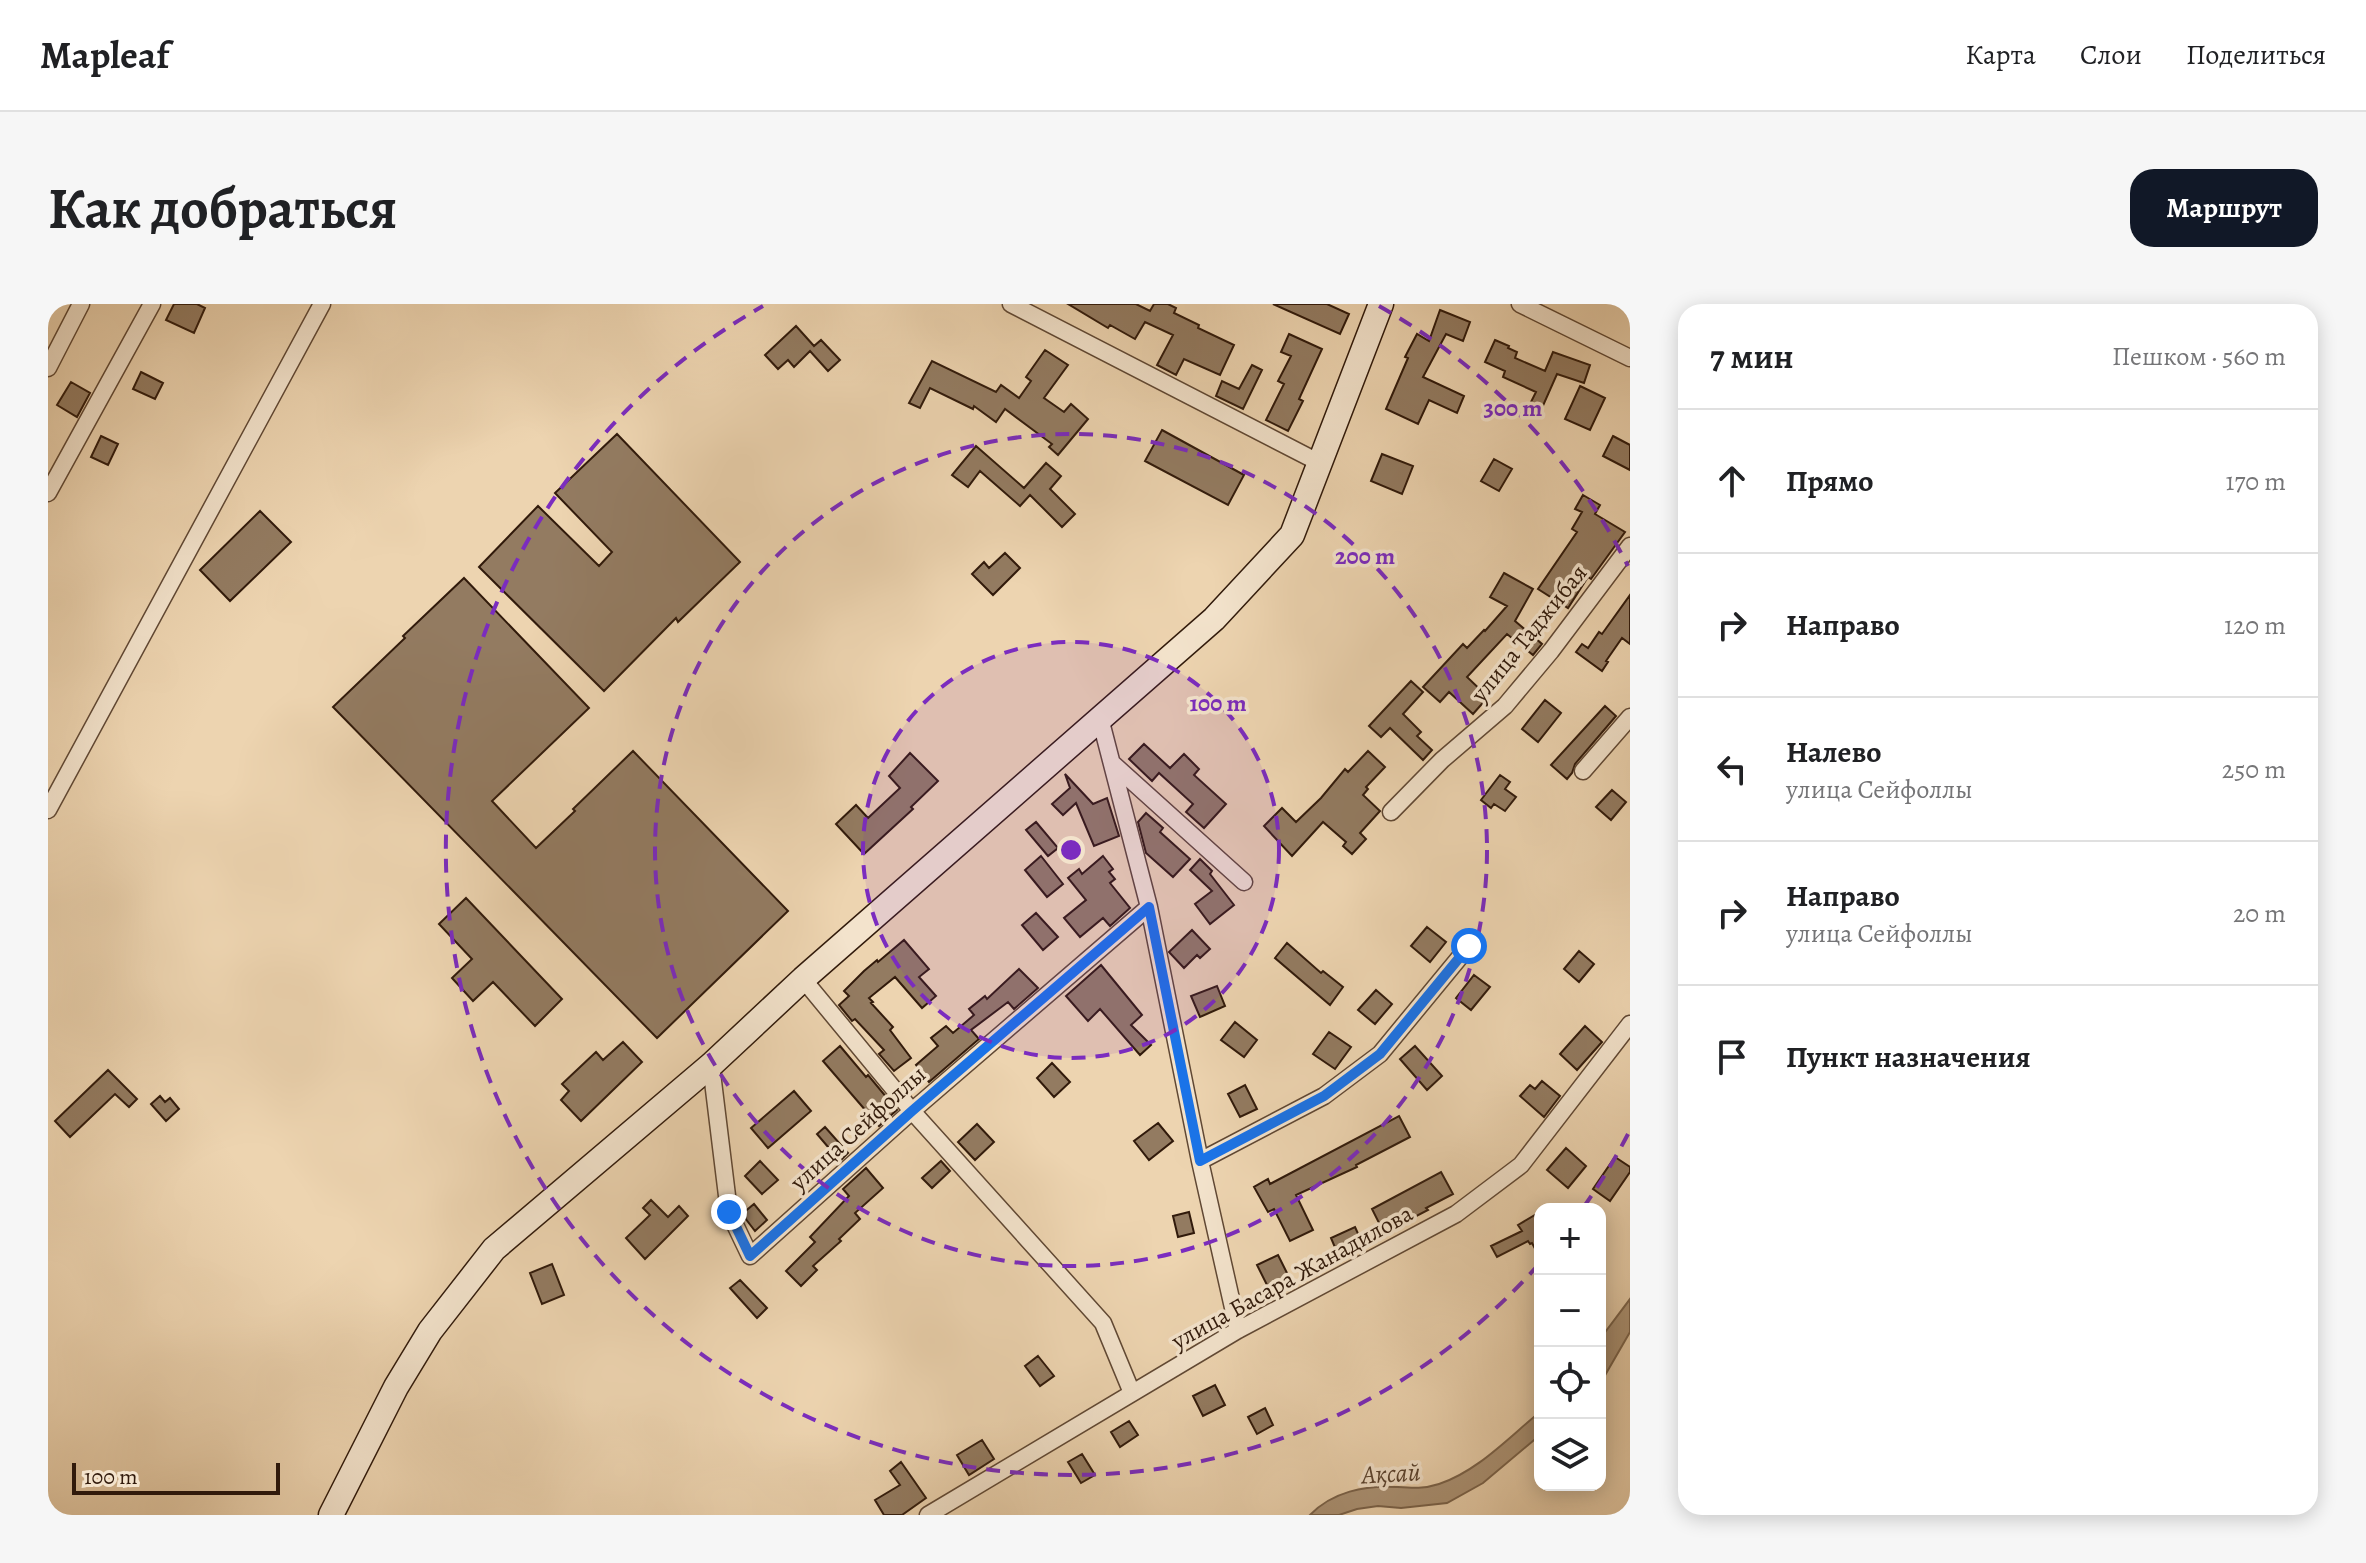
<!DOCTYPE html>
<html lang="ru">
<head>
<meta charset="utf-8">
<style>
	body { margin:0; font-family:Alegreya,serif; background:#f6f6f6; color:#202124 }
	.controls { position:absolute; right:24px; bottom:24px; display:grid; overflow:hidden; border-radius:16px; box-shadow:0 4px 20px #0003 }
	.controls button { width:72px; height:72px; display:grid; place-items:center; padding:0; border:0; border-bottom:2px solid #e0e0e0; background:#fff; color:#202124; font:40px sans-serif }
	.scale { position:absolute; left:24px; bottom:20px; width:208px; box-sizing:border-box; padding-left:8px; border:4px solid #311a0b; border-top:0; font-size:22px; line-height:28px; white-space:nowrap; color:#311a0b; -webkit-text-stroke:6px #f3e3cc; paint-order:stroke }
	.stop { position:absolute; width:24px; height:24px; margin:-18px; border:6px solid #1a73e8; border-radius:50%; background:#fff }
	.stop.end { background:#1a73e8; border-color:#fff; box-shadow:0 2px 8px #0008 }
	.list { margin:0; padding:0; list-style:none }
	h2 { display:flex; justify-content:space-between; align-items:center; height:104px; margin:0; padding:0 32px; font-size:34px }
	h2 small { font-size:26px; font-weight:400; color:#757577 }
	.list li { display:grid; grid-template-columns:52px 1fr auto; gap:24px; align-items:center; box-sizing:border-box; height:144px; padding:0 32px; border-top:2px solid #e0e0e0 }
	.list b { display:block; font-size:30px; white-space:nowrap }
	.list p { margin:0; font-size:26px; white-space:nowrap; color:#757577 }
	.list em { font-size:26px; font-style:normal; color:#757577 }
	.icon { flex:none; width:44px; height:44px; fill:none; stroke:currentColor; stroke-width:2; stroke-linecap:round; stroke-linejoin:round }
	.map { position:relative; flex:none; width:1582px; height:1211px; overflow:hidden; border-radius:24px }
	header { display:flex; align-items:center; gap:48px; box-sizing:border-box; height:112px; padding:0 40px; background:#fff; border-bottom:2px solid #e0e0e0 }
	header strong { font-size:38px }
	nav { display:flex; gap:44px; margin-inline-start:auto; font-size:28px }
	.intro { display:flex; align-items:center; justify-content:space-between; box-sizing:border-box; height:192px; padding:0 48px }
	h1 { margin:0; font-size:56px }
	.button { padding:20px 36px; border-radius:24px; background:#111827; color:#fff; font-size:28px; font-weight:700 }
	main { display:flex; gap:48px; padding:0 48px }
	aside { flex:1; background:#fff; border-radius:24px; box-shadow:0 4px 20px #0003 }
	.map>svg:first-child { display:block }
	.water { fill:#ad9578; stroke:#7b644c; stroke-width:2 }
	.building { fill:#937b61; stroke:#311a0b; stroke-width:2 }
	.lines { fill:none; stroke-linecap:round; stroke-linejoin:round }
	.street-casing { stroke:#604834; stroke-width:19 }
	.secondary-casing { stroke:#311a0b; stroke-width:27 }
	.street { stroke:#f3e3cc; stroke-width:16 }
	.secondary { stroke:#f3e3cc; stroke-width:24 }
	.route { stroke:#1a73e8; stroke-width:10 }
	.ring { fill:none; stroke:#7b2cbf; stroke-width:4; stroke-dasharray:14 10 }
	.labels { text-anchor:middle; stroke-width:7; stroke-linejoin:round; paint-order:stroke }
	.street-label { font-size:24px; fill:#311a0b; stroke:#f3e3cc }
	.water-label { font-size:26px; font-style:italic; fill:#5c4531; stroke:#f3e3cc }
	.centre { fill:#7b2cbf; stroke:#f3e3cc; stroke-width:4 }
	.ring-label { font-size:24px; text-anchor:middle; font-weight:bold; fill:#7b2cbf; stroke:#f3e3cc; stroke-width:7; stroke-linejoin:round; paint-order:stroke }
</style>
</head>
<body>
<header>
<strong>Mapleaf</strong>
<nav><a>Карта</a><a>Слои</a><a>Поделиться</a></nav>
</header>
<div class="intro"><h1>Как добраться</h1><a class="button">Маршрут</a></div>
<main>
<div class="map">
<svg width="1582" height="1211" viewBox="0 0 1582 1211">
	<rect width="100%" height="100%" fill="#edd4b0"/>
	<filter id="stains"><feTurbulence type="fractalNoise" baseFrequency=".0025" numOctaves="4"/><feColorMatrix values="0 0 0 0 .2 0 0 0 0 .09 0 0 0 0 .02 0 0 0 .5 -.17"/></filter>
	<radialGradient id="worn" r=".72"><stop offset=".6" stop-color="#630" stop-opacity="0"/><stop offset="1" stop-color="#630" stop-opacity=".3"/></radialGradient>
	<path class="water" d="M1582 995V1028L1552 1080V1035Z
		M1492 1108V1131L1435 1179 1399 1199 1353 1204 1330 1202 1309 1205 1291 1211H1262C1284 1188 1317 1181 1348 1183 1364 1184 1376 1185 1391 1180 1430 1167 1461 1133 1492 1108Z"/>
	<path class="building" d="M126 0H149L157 4 146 29 118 16Z
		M1020 0H1088L1102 7 1106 0H1120L1128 4 1126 9 1151 21 1150 24 1186 41 1172 71 1136 55 1128 71 1109 61 1125 31 1097 18 1087 35 1062 21 1060 24Z
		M1225 0H1279L1301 10 1292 30Z
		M1392 6 1422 18 1415 37 1398 30 1375 73 1416 92 1409 109 1381 96 1370 120 1338 105 1360 54 1357 53 1369 30 1381 37Z
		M748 22 766 42 773 36 792 56 780 67 762 47 746 63 740 56 730 65 717 51Z
		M1241 30 1274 45 1251 95 1255 97 1240 127 1218 116 1236 80 1230 77 1243 52 1233 48Z
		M1447 36 1461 42 1460 44 1469 48 1467 54 1497 67 1505 48 1542 61 1536 79 1509 70 1490 113 1478 108 1488 88 1455 73 1457 67 1437 58Z
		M997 46 1020 61 996 94 1016 108 1023 100 1040 115 1010 151 1001 143 1004 140 957 105 948 118 926 102 925 105 882 84 872 104 861 99 884 57 948 88 953 81 971 94 983 77 978 73Z
		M1204 61 1214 66 1195 105 1168 92 1174 77 1191 85Z
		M93 68 115 79 107 95 85 85Z
		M23 78 42 89 29 113 9 101Z
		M1532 82 1557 94 1542 126 1517 115Z
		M1114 126 1196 171 1180 201 1097 157Z
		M569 130 692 258 630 318 628 314 556 387 431 263 490 202 551 262 564 248 507 189Z
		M53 132 70 140 60 161 43 153Z
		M1565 132 1582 141V166L1555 152Z
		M928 142 976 184 998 159 1013 172 1002 185 1027 210 1014 223 982 191 972 202 932 167 920 183 904 171Z
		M1334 150 1365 162 1354 190 1323 177Z
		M1446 155 1464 165 1451 187 1433 177Z
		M1535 191 1552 201 1547 210 1577 228 1543 275 1540 273 1520 304 1490 285 1529 228 1524 225 1534 208 1527 205Z
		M212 207 243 238 182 297 152 266Z
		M957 249 972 264 945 291 924 270 936 258 941 264Z
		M1456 269 1485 285 1467 317 1494 340 1485 351 1459 330 1419 373 1440 393 1425 410 1401 388 1392 398 1375 383 1415 340 1419 344 1436 326 1437 327 1459 302 1442 293Z
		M416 274 541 404 444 497 488 544 527 507 525 505 585 447 740 607 609 734 285 403 357 334 355 332Z
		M1582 291V340L1574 334 1558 357 1560 358 1554 367 1528 348 1534 340 1540 344 1551 328 1554 330Z
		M1363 377 1375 388 1355 410 1373 428 1369 432 1384 446 1375 456 1342 424 1333 433 1321 422Z
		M1497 396 1513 409 1490 438 1474 425Z
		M1557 402 1568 412 1527 460 1524 469 1519 475 1503 461Z
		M1096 440 1122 464 1136 450 1151 465 1146 471 1178 500 1156 524 1138 508 1145 500 1111 469 1104 477 1081 455Z
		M1320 447 1337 463 1318 483 1320 485 1315 491 1332 507 1312 529 1318 535 1304 550 1295 542 1298 538 1275 518 1244 552 1216 522 1234 504 1248 518 1273 494 1297 465 1300 468Z
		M862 449 890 477 863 503 865 505 816 550 788 520 808 501 820 514 852 484 841 472Z
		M1017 470 1045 500 1059 494 1071 532 1046 542 1028 499 1015 511 1004 500 1022 484Z
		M1452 471 1462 478 1457 485 1468 493 1457 507 1446 500 1443 504 1433 496Z
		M1564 486 1578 498 1563 516 1548 503Z
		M1098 509 1115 524 1112 528 1142 555 1125 573 1098 549 1090 518Z
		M988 518 1010 544 1000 552 978 526Z
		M993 552 1015 580 999 593 977 566Z
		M1055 552 1065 565 1061 568 1067 575 1062 579 1082 604 1062 622 1055 614 1032 633 1016 614 1038 596 1020 574 1031 565 1034 570Z
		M1152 555 1164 567 1162 570 1186 601 1162 620 1147 600 1164 587 1142 566Z
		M418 594 514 695 487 722 445 678 425 697 404 674 424 655 391 620Z
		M988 609 1010 633 995 646 974 621Z
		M1379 623 1398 638 1382 658 1363 642Z
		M1144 626 1162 645 1152 654 1149 651 1136 664 1121 648Z
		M856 636 881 665 871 673 888 692 874 704 847 673 821 694 825 698 823 699 845 723 842 726 863 754 846 767 831 750 836 746 807 715 804 717 791 701 801 692 796 687 816 667 829 656 830 658Z
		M1239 639 1273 669 1275 667 1295 683 1282 701 1227 654Z
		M1531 647 1546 660 1531 678 1516 665Z
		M1053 661 1094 711 1083 721 1103 741 1092 751 1052 705 1040 717 1018 692Z
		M971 665 990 684 966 705 960 698 923 726 931 735 881 778 868 761 890 742 883 734 898 722 905 729 926 711 921 705 937 692 939 695Z
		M1426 671 1442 683 1423 706 1408 694Z
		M1169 682 1177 702 1152 713 1143 692Z
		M1328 686 1344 700 1327 720 1310 706Z
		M1187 718 1209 736 1196 753 1173 736Z
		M1537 722 1554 738 1529 766 1512 750Z
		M1281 728 1303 743 1287 765 1265 750Z
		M575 738 594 758 533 817 513 796 521 787 514 780 548 748 555 756Z
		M792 742 818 773 820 771 849 806 831 822 775 757Z
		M1367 742 1394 772 1379 786 1352 755Z
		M1004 759 1022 778 1006 793 989 774Z
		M60 766 89 795 81 803 67 790 22 833 7 817Z
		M1494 777 1512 792 1496 813 1472 792 1482 781 1487 785Z
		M1197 781 1209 805 1192 813 1180 790Z
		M746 787 763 807 720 844 703 824Z
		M112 792 117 798 122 794 131 805 118 817 103 800Z
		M1351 812 1362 833 1308 861 1309 863 1248 891 1265 926 1242 937 1226 905 1220 908 1206 883 1220 875 1222 880Z
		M1110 819 1125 837 1101 856 1086 837Z
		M929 820 946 838 927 856 910 838Z
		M777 823 800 849 792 857 769 830Z
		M1518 844 1538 862 1520 884 1499 866Z
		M1567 853 1582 863V868L1562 897 1545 885Z
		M712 857 730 876 714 890 697 872Z
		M893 857 902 867 884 884 874 874Z
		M818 864 835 884 807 909 812 915 791 935 793 937 765 962 769 966 753 982 738 967 767 938 762 933 801 892 795 885Z
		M1393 868 1405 890 1378 904 1380 906 1336 929 1324 905Z
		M603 896 620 913 631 902 640 912 597 955 578 934 602 911 595 904Z
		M706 900 719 916 707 927 694 910Z
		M1141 908 1146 929 1130 933 1125 912Z
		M1492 908V954L1484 939 1482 940 1480 937 1449 953 1443 942 1474 927 1470 921Z
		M1307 923 1316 943 1291 953 1283 934Z
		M1230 951 1243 977 1222 987 1209 961Z
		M504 960 516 991 494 1000 482 969Z
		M692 976 719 1004 709 1014 682 984Z
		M990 1052 1006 1072 992 1082 977 1062Z
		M1167 1081 1177 1101 1155 1112 1145 1092Z
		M1217 1104 1225 1121 1209 1130 1200 1113Z
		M1081 1117 1090 1131 1072 1143 1063 1128Z
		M934 1136 946 1155 921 1171 909 1151Z
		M1034 1150 1047 1171 1033 1179 1020 1158Z
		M853 1158 878 1194 854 1211H836L827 1196 852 1181 842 1167Z"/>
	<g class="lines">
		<defs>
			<path id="street" d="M963 0 1272 159
				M1472 0 1582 54
				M0 64 33 0
				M0 189 104 0
				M1052 414 1101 603 1152 857 1190 1026
				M1064 459 1196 578
				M1535 467 1582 413
				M0 506 274 0
				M1343 508 1394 456 1457 402 1503 347 1582 242
				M755 675 864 807 1055 1019 1084 1089
				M663 761 681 908 702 952 864 807 1101 603
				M1152 857 1276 792 1332 750 1421 642
				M880 1211 1190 1026 1408 910 1473 861 1582 720"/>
			<path id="secondary" d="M283 1211 348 1083 382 1027 446 945 663 761 755 675 1166 315 1244 231 1333 0"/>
		</defs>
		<use href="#street" class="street-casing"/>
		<use href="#secondary" class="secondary-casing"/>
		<use href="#street" class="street"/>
		<use href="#secondary" class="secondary"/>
	</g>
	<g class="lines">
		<path class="route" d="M681 908 702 952 864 807 1101 603 1152 857 1276 792 1332 750 1421 642"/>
	</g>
	<circle cx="1023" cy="546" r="208" fill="#7b2cbf" fill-opacity=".12"/>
	<g class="ring">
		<circle cx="1023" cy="546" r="208"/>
		<circle cx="1023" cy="546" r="416"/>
		<path d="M1580 830A625 625 0 0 1 1535 904M1491 960A625 625 0 1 1 715 2M1331 2A625 625 0 0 1 1580 262"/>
	</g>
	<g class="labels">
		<g class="street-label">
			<text transform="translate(1481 329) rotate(-51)" y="8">улица Таджибая</text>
			<text transform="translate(810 824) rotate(-42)" y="8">улица Сейфоллы</text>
			<text transform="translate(1244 973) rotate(-29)" y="8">улица Басара Жанадилова</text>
		</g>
		<g class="water-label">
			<text transform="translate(1343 1169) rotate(-3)" y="9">Ақсай</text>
		</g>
	</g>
	<circle cx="1023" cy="546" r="12" class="centre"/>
	<g class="ring-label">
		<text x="1465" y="112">300 m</text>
		<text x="1317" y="260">200 m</text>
		<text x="1170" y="407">100 m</text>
	</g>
	<rect width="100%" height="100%" filter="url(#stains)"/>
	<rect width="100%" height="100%" fill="url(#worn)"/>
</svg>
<div class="controls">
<button>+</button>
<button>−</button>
<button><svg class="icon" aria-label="locate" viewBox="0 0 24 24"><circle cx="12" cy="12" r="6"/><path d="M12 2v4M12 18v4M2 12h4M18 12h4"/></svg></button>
<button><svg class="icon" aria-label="layers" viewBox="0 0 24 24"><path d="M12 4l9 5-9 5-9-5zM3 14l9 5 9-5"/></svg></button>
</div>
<div class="scale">100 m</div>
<div class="stop" style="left:1421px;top:642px"></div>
<div class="stop end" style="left:681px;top:908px"></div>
</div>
<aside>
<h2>7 мин<small>Пешком · 560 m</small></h2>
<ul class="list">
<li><svg class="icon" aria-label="ahead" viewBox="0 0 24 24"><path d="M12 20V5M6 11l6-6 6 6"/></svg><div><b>Прямо</b></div><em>170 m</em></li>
<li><svg class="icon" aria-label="right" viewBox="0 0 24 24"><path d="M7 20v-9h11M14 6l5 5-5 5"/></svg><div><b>Направо</b></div><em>120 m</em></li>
<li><svg class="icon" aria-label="left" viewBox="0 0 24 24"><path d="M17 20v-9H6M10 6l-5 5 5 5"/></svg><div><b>Налево</b><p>улица Сейфоллы</p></div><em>250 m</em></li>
<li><svg class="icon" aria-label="right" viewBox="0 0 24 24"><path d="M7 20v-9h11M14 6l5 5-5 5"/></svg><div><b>Направо</b><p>улица Сейфоллы</p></div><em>20 m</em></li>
<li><svg class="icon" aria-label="arrive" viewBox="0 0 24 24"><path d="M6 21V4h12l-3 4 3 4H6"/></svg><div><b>Пункт назначения</b></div></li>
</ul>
</aside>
</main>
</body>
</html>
